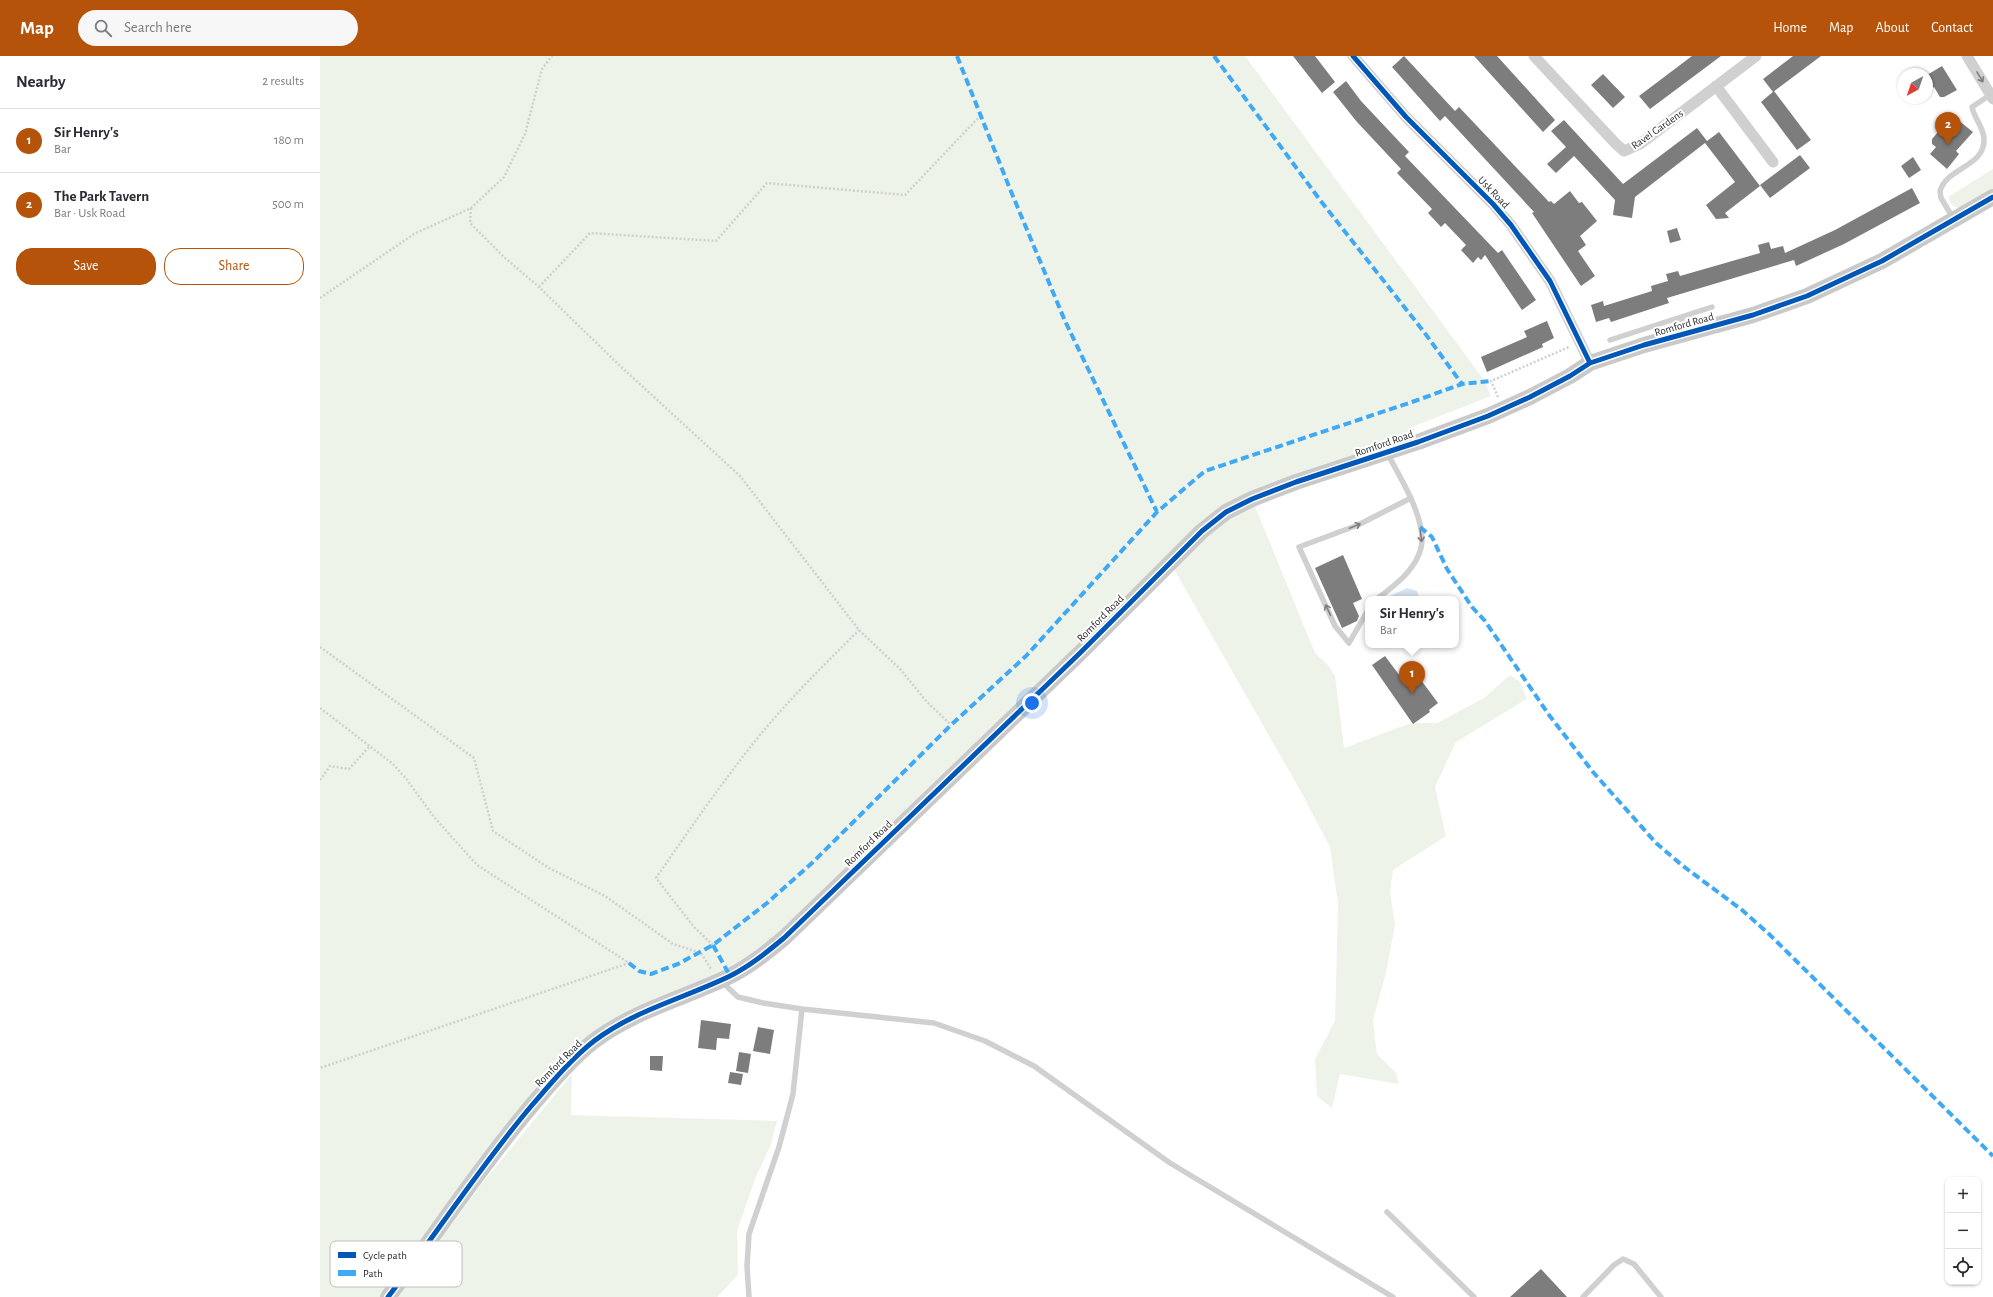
<!DOCTYPE html>
<html lang="en">
<head>
<meta charset="utf-8">
<style>
	body { margin:0; font-family:"Alegreya Sans",sans-serif; background:#f7f7f7; color:#2b2b33 }
	.controls { position:absolute; right:12px; bottom:12px; display:grid; overflow:hidden; border-radius:8px; box-shadow:0 1px 3px #0004 }
	.controls button { width:36px; height:36px; display:grid; place-items:center; padding:0; border:0; border-bottom:1px solid #e1e1e2; background:#fff; color:#2b2b33; font:20px sans-serif }
	.compass { position:absolute; left:1577px; top:12px; width:36px; height:36px; border-radius:50%; background:#fff; box-shadow:0 1px 3px #0004; rotate:220deg }
	.you { position:absolute; left:712px; top:647px; width:14px; height:14px; margin:-10px; border:3px solid #fff; border-radius:50%; background:#1a73e8; box-shadow:0 0 0 6px #1a73e833 }
	.badge { display:grid; place-items:center; width:26px; height:26px; border-radius:50%; background:#b45309; color:#fff; font-size:13px; font-weight:700 }
	.pin { position:absolute; translate:-50% -33px; filter:drop-shadow(0 1px 2px #0008) }
	.pin::after { content:''; position:absolute; top:21px; width:14px; height:12px; background:inherit; clip-path:polygon(0 0,100% 0,50% 100%) }
	.popup { position:absolute; left:1045px; top:540px; width:94px; height:52px; box-sizing:border-box; display:grid; place-content:center; border-radius:8px; background:#fff; filter:drop-shadow(0 1px 3px #0005); font-size:13px; white-space:nowrap; color:#7c7c81 }
	.popup b { font-size:15px; color:#2b2b33 }
	.popup::after { content:''; position:absolute; left:50%; top:100%; margin-left:-8px; border:8px solid transparent; border-top-color:#fff }
	.list { margin:0; padding:0; list-style:none }
	h2 { display:flex; justify-content:space-between; align-items:center; height:52px; margin:0; padding:0 16px; font-size:17px }
	h2 small { font-size:13px; font-weight:400; color:#7c7c81 }
	.list li { display:grid; grid-template-columns:26px 1fr auto; gap:12px; align-items:center; box-sizing:border-box; height:64px; padding:0 16px; border-top:1px solid #e1e1e2 }
	.list b { display:block; font-size:15px; white-space:nowrap }
	.list p { margin:0; font-size:13px; white-space:nowrap; color:#7c7c81 }
	.list em { font-size:13px; font-style:normal; color:#7c7c81 }
	.actions { display:flex; gap:8px; padding:12px 16px }
	.actions a { flex:1; padding:9px 0; border:1px solid #b45309; border-radius:16px; text-align:center; font-size:14px; color:#b45309 }
	.actions .main { background:#b45309; color:#fff }
	.icon { flex:none; width:22px; height:22px; fill:none; stroke:currentColor; stroke-width:2; stroke-linecap:round; stroke-linejoin:round }
	.map { position:relative; flex:none; width:1673px; height:1241px; overflow:hidden }
	header { display:flex; align-items:center; gap:24px; box-sizing:border-box; height:56px; padding:0 20px; background:#b45309; color:#fff }
	header strong { font-size:19px }
	nav { display:flex; gap:22px; margin-inline-start:auto; font-size:14px }
	.search { width:280px; height:36px; background:#f7f7f7; display:flex; align-items:center; gap:10px; box-sizing:border-box; padding:0 14px; border-radius:22px; color:#7c7c81; font-size:15px }
	main { display:flex }
	aside { flex:1; background:#fff }
	.map>svg:first-child { display:block }
	.green { fill:#eef3ea }
	.water { fill:#d7e3ef }
	.building { fill:#7d7d7d }
	.lines { fill:none; stroke-linecap:round; stroke-linejoin:round }
	.path { stroke:#d0d0d0; stroke-width:2.5; stroke-dasharray:2 2; stroke-linecap:butt }
	.lane { stroke:#d0d0d0; stroke-width:5.5 }
	.street { stroke:#d0d0d0; stroke-width:11 }
	.secondary { stroke:#c9c9c9; stroke-width:16 }
	.quiet { stroke:#3fa9f5; stroke-width:4; stroke-dasharray:8 4; stroke-linecap:butt }
	.cycleway-casing { stroke:#fff; stroke-width:8 }
	.cycleway { stroke:#0057b8; stroke-width:5 }
	.oneway { stroke:#7e7e7e }
	.labels { text-anchor:middle; stroke-width:4; stroke-linejoin:round; paint-order:stroke }
	.street-label { font-size:11px; fill:#2b2b2b; stroke:#fff }
	.key { fill:#fff; stroke:#bfbfbf; stroke-width:1 }
	.key-label { font-size:11px; fill:#2b2b2b }
</style>
</head>
<body>
<header>
<strong>Map</strong>
<div class="search"><svg class="icon" aria-label="search" viewBox="0 0 24 24"><circle cx="10" cy="10" r="6"/><path d="M15 15l6 6"/></svg>Search here</div>
<nav><a>Home</a><a>Map</a><a>About</a><a>Contact</a></nav>
</header>
<main>
<aside>
<h2>Nearby<small>2 results</small></h2>
<ul class="list">
<li><span class="badge">1</span><div><b>Sir Henry's</b><p>Bar</p></div><em>180 m</em></li>
<li><span class="badge">2</span><div><b>The Park Tavern</b><p>Bar · Usk Road</p></div><em>500 m</em></li>
</ul>
<div class="actions"><a class="main">Save</a><a>Share</a></div>
</aside>
<div class="map">
<svg width="1673" height="1241" viewBox="0 0 1673 1241">
	<rect width="100%" height="100%" fill="#fff"/>
	<path class="green" d="M0 0H925L1164 324 1171 340 1092 371 1098 386 932 443 995 597 1009 610 1015 620 1024 692 1091 667H1117L1164 642 1190 619 1200 626 1207 643 1136 686 1115 731 1126 780 1073 814 1070 836 1075 869 1066 917 1053 964 1057 998 1076 1017 1079 1028 1020 1018 1012 1052 997 1040 995 1003 1015 965 1018 848 1010 791 980 734 850 506 445 898 320 958 235 1022 68 1241H0Z
		M1673 113V133C1665 139 1647 156 1636 151 1632 150 1630 145 1628 141Z
		M252 1018 251 1059 457 1065 450 1091 435 1123 417 1175 418 1219 397 1241H78L160 1130Z"/>
	<path class="water" d="M1087 532 1097 535 1100 543H1064Z"/>
	<path class="building" d="M973 0H995L1015 26 1002 37Z
		M1084 0 1135 55 1139 51 1229 146 1231 145 1234 148 1250 135 1259 147 1262 146 1277 165 1260 180 1266 189 1258 195 1275 220 1261 230 1212 157 1214 156 1125 60 1120 65 1072 11Z
		M1154 0H1177L1235 64 1223 76Z
		M1372 0H1401L1330 53 1319 40Z
		M1473 0H1501L1453 36 1443 23Z
		M1622 10 1637 34 1624 41H1620L1614 31 1607 35V19Z
		M1283 18 1305 41 1293 52 1271 29Z
		M1026 25 1041 45 1089 96 1085 100 1178 197 1182 194 1216 244 1202 254 1165 199 1161 204 1158 201 1153 207 1141 194 1146 189 1125 167 1121 171 1108 157 1112 153 1077 117 1081 113 1037 66 1013 36Z
		M1454 35 1491 84 1477 94 1441 46Z
		M1244 64 1303 128 1377 72 1387 85 1399 76 1440 130 1405 157 1409 162 1396 163 1386 149 1415 126 1385 87 1315 141 1312 162 1293 159 1295 144 1254 100 1236 117 1227 108 1246 91 1231 75Z
		M1638 64 1653 76 1636 95 1639 98 1627 113 1610 98 1616 91 1612 88V83L1623 70 1628 75Z
		M1480 99 1490 112 1450 142 1440 129Z
		M1593 101 1601 114 1589 122 1581 110Z
		M1592 132 1600 147 1524 188 1476 210 1474 204 1347 242 1349 247 1291 266 1289 262 1276 266 1271 249 1283 245 1284 250 1332 235 1331 230 1348 225 1346 218 1358 215 1360 220 1440 197 1438 189 1449 186 1451 193 1463 190 1465 197 1515 174Z
		M1357 172 1361 184 1350 187 1347 175Z
		M1227 265 1234 282 1222 288 1223 291 1167 316 1161 301 1207 281 1204 275Z
		M1023 499 1042 543 1033 547 1039 560 1037 565 1022 572 995 512Z
		M1065 600 1086 628 1098 620 1118 647 1109 654 1110 656 1093 668 1052 609Z
		M381 964 411 968 409 983 397 982 396 994 378 992Z
		M438 971 454 974 450 998 433 995Z
		M419 996 431 998 428 1017 416 1015Z
		M330 1000H343L342 1015 330 1014Z
		M410 1016 423 1018 421 1029 408 1027Z
		M1221 1213 1247 1241H1190Z"/>
	<g class="lines">
		<path class="path" d="M151 152 150 167 184 201 219 231 298 308 420 420 539 574 581 614 607 646 631 669
			M219 231 270 177 396 185 447 127 585 139 661 59
			M0 242 94 178 151 152 184 121 205 78 222 13 232 0
			M1178 341 1171 325 1249 291
			M0 591 154 702 173 775 229 812 285 840 353 888 381 897 391 913
			M0 652 73 708 87 724 114 761 157 809 309 907 0 1012
			M0 724 10 710 29 713 49 691
			M393 889 374 871 336 822C367 777 398 732 432 689 464 648 502 611 539 574"/>
		<path class="lane" d="M1633 162 1621 142 1620 135C1627 111 1665 111 1664 83 1664 72 1654 62 1652 51L1670 39
			M1361 261 1366 277
			M1290 284 1392 251
			M1057 543C1068 534 1083 524 1091 512 1097 505 1102 493 1102 484 1102 456 1080 421 1067 397
			M1048 554 1029 587 1015 570 979 491 1038 469 1091 442
			M402 926 418 941 443 947 482 953 614 967 665 985 714 1010 850 1107 1073 1241
			M1067 1156 1154 1241
			M429 1241 427 1210 429 1178 459 1091 473 1038 482 953
			M1263 1241 1294 1209 1303 1203 1314 1208 1341 1241"/>
		<path class="street" d="M1033 0 1086 61 1173 148 1191 169 1230 225 1270 307
			M1214 0 1296 88 1304 95 1320 88 1436 0
			M1647 0 1673 43
			M1396 30 1453 106"/>
		<path class="secondary" d="M68 1241C117 1177 161 1109 213 1048 232 1026 251 1003 274 985 315 954 365 942 410 920 430 910 447 896 464 882L760 597 882 475 906 456 932 443 976 426 1098 386 1168 360 1210 341 1250 320 1270 307 1324 289 1433 259 1487 240 1562 205 1673 141"/>
		<path class="quiet" d="M637 0 690 133 745 265 837 456
			M894 0 1000 144 1104 276 1142 328
			M1100 471 1112 481 1127 513 1152 551 1165 565 1229 659 1273 716 1336 787 1363 810 1422 854 1449 878 1673 1100
			M393 889 410 920
			M309 907 319 915 331 918 358 908 393 889 447 847 492 807 631 669 706 600 837 456 885 415 1092 346 1142 328 1171 325"/>
		<defs>
			<path id="cycleway" d="M1033 0 1086 61 1173 148 1191 169 1230 225 1270 307
				M68 1241C117 1177 161 1109 213 1048 232 1026 251 1003 274 985 315 954 365 942 410 920 430 910 447 896 464 882L760 597 882 475 906 456 932 443 976 426 1098 386 1168 360 1210 341 1250 320 1270 307 1324 289 1433 259 1487 240 1562 205 1673 141"/>
		</defs>
		<use href="#cycleway" class="cycleway-casing"/>
		<use href="#cycleway" class="cycleway"/>
	</g>
	<defs><path id="oneway-shaft" d="M-6 0H5M1.5-3L5.5 0L1.5 3" fill="none" stroke-width="1.6" stroke-linecap="round" stroke-linejoin="round"/></defs>
	<g class="oneway">
		<use href="#oneway-shaft" transform="translate(1660 21) rotate(59)"/>
		<use href="#oneway-shaft" transform="translate(1035 470) rotate(-22)"/>
		<use href="#oneway-shaft" transform="translate(1101 480) rotate(83)"/>
		<use href="#oneway-shaft" transform="translate(1008 554) rotate(-115)"/>
	</g>
	<g class="labels">
		<g class="street-label">
			<text transform="translate(1337 73) rotate(-35)" y="4">Ravel Gardens</text>
			<text transform="translate(1174 136) rotate(46)" y="4">Usk Road</text>
			<text transform="translate(1364 268) rotate(-16)" y="4">Romford Road</text>
			<text transform="translate(1064 387) rotate(-19)" y="4">Romford Road</text>
			<text transform="translate(780 562) rotate(-45)" y="4">Romford Road</text>
			<text transform="translate(548 787) rotate(-44)" y="4">Romford Road</text>
			<text transform="translate(238 1007) rotate(-45)" y="4">Romford Road</text>
		</g>
	</g>
	<rect x="10" y="1185" width="132" height="46" rx="6" class="key"/>
	<rect x="18" y="1196" width="18" height="6" fill="#0057b8"/>
	<rect x="18" y="1214" width="18" height="6" fill="#3fa9f5"/>
	<g class="key-label">
		<text x="43" y="1203">Cycle path</text>
		<text x="43" y="1221">Path</text>
	</g>
</svg>
<div class="controls">
<button>+</button>
<button>−</button>
<button><svg class="icon" aria-label="locate" viewBox="0 0 24 24"><circle cx="12" cy="12" r="6"/><path d="M12 2v4M12 18v4M2 12h4M18 12h4"/></svg></button>
</div>
<svg class="compass" viewBox="-18 -18 36 36"><path d="M0-13l5 13h-10z" fill="#e53935"/><path d="M0 13l5-13h-10z" fill="#7c7c81"/></svg>
<div class="you"></div>
<div class="pin badge" style="left:1092px;top:638px">1</div>
<div class="popup"><b>Sir Henry's</b>Bar</div>
<div class="pin badge" style="left:1628px;top:89px">2</div>
</div>
</main>
</body>
</html>
